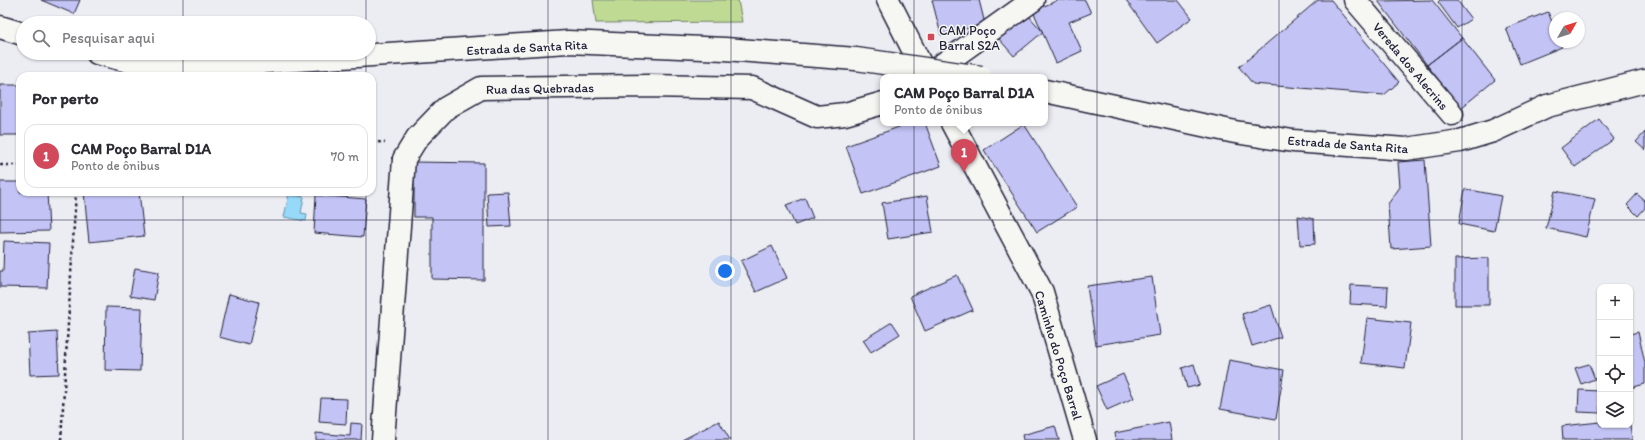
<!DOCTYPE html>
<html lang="pt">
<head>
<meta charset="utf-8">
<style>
	body { margin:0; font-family:Itim,sans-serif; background:#f7f7f7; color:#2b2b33 }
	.controls { position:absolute; right:12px; bottom:12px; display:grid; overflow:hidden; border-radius:8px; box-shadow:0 1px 3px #0004 }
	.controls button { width:36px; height:36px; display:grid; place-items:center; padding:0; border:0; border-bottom:1px solid #e1e1e2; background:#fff; color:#2b2b33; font:20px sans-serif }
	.compass { position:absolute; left:1549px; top:12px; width:36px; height:36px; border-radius:50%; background:#fff; box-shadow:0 1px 3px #0004; rotate:51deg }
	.you { position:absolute; left:725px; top:271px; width:14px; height:14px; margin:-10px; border:3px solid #fff; border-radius:50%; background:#1a73e8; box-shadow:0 0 0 6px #1a73e833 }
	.badge { display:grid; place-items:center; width:26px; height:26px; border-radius:50%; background:#d1495b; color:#fff; font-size:13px; font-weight:700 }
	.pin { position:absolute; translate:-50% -33px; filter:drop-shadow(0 1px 2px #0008) }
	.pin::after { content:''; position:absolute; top:21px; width:14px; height:12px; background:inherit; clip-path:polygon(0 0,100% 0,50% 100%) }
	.popup { position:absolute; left:880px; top:74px; width:168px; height:52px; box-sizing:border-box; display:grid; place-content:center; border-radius:8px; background:#fff; filter:drop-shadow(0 1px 3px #0005); font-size:13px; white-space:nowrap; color:#7c7c81 }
	.popup b { font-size:15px; color:#2b2b33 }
	.popup::after { content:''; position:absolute; left:50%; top:100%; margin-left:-8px; border:8px solid transparent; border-top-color:#fff }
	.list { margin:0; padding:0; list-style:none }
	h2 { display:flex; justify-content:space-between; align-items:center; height:52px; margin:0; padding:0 16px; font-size:17px }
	h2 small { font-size:13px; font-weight:400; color:#7c7c81 }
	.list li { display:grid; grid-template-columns:26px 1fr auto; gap:12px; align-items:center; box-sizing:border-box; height:64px; margin:0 8px 8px; padding:0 8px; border:1px solid #e1e1e2; border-radius:12px }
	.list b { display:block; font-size:15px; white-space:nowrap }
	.list p { margin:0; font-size:13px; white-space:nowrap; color:#7c7c81 }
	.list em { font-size:13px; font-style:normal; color:#7c7c81 }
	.icon { flex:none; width:22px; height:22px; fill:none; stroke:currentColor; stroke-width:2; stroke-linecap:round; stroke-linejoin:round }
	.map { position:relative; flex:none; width:1645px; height:440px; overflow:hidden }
	.search { position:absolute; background:#fff; box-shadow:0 1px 3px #0004; left:16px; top:16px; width:360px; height:44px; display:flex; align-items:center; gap:10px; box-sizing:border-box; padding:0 14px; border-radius:22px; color:#7c7c81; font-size:15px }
	.panel { position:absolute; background:#fff; box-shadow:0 1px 3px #0004; left:16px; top:72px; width:360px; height:124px; border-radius:12px }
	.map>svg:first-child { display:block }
	.green { fill:#bfdb93; stroke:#707e67 }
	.water { fill:#97d9f9; stroke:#6890ad }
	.building { fill:#c3c3f5; stroke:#22223b }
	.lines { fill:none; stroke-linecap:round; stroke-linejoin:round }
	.minor-casing { stroke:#22223b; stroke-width:25 }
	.path { stroke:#22223b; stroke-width:2.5; stroke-dasharray:3 3; stroke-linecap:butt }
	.minor { stroke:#f6f6f2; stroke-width:22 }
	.minor-bridge-casing { stroke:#22223b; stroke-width:25; stroke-linecap:butt }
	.minor-bridge { stroke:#f6f6f2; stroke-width:22 }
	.grid { fill:none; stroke:#22223b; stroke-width:1; stroke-opacity:0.55 }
	.poi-dot { fill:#d1495b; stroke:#f6f6f2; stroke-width:1.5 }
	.labels { text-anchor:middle; stroke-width:3; stroke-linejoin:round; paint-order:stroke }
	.poi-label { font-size:13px; fill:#22223b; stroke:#f6f6f2; text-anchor:start }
	.street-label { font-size:13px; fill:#22223b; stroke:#f6f6f2 }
</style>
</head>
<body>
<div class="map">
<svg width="1645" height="440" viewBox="0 0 1645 440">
	<rect width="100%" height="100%" fill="#ececf3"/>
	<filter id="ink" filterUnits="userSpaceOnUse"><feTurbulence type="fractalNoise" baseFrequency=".025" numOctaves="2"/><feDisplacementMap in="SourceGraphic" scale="8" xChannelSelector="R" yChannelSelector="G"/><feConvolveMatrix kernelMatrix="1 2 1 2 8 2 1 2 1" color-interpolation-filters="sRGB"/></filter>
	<g filter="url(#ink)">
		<path class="green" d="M593 0H738L742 22 596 23Z"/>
		<path class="water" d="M289 194 304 197 301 213 307 214 306 221 284 217Z"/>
		<path class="building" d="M41 0H80L74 14Z
			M932 0H979L985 24 941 35Z
			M1058 0H1085L1091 13 1069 22 1082 51 1056 63 1033 11Z
			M1126 0H1178L1192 18 1157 43Z
			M1318 0H1331L1399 82 1384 95 1253 84 1239 67Z
			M1432 0 1462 38 1427 65 1378 1Z
			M1440 0H1457L1471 19 1457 28 1438 2Z
			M1548 12 1555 29V42H1560L1562 47 1520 64 1506 28Z
			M1028 15 1043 32 1014 56 999 39Z
			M1462 38 1495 80 1461 108 1427 65Z
			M0 85H20V135H0Z
			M1599 119 1614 139 1575 167 1561 148Z
			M910 123H925L941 166 863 194 846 146Z
			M1024 124 1077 207 1037 232 984 150Z
			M1645 132V150L1636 142Z
			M1425 160 1431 246 1391 249 1388 204 1400 187 1398 162Z
			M414 162 484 163V280L432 279V217H414Z
			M0 182H20V192H47L49 231 0 232Z
			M1465 189 1501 196 1494 231 1459 224Z
			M1555 191 1595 199 1586 237 1546 228Z
			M84 192H139L144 236 89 242Z
			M508 192 511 226 489 227 487 193Z
			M1637 194 1645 201V208L1638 216 1627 205Z
			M316 195 366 199 363 237 314 233Z
			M927 196 933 232 888 239 882 203Z
			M805 198 813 218 795 225 786 205Z
			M1298 216 1314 219 1315 244 1300 245Z
			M4 241 49 243 47 288 0 287V271H3Z
			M772 246 787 278 756 292 741 261Z
			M1489 258V305H1455V259Z
			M135 268 159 272 154 300 130 296Z
			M957 275 973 310 925 331 910 296Z
			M1152 277 1160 335 1096 345 1087 286Z
			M1351 285 1388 287 1387 306 1350 304Z
			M229 294 259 302 249 345 219 337Z
			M1271 305 1281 337 1252 346 1242 314Z
			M106 307 142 308 140 371 105 370Z
			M1367 318 1411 323 1405 368 1361 363Z
			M892 322 900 334 871 352 863 340Z
			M57 332 59 374 30 375 28 334Z
			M1638 332 1645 363V384L1630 388V334Z
			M1229 360 1284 370 1276 419 1220 409Z
			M1194 364 1200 385 1187 388 1182 368Z
			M1589 364 1595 379 1581 384 1575 368Z
			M1123 374 1134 398 1107 410 1096 386Z
			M1579 390 1600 391V413L1578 412Z
			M321 398 347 399 346 424 319 422Z
			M719 421 730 440H682Z
			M1169 422 1172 440H1116L1115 433Z
			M1600 422V425H1630L1632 440H1563L1562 426Z
			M351 423 362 424 361 440H316V433L350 436Z
			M1055 426 1059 440H1023L1022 435Z"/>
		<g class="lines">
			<defs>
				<path id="minor" d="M888 0 927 77
					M1355 0 1452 114
					M0 27 23 34
					M97 53 128 61 177 68 568 42 725 49 856 59
					M925 77 1033 0
					M1045 91 1235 132 1293 141 1406 149 1460 141 1493 131 1547 106 1645 81
					M952 123 1042 292 1085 440
					M383 440 404 159 417 138 446 108 481 88 648 86 752 88 817 117 845 114 883 103"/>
			</defs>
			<use href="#minor" class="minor-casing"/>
			<path class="path" d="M372 141 385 143
				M0 165H20
				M61 440 76 192"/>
			<use href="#minor" class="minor"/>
			<defs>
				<path id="minor-bridge" d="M856 59 981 77"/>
			</defs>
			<use href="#minor-bridge" class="minor-bridge-casing"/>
			<use href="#minor-bridge" class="minor-bridge"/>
		</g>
	</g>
	<path class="grid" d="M183 0V23M366 0V23M548 0V440M731 0V440M914 0V440M1097 0V440M1279 0V440M1462 0V440M183 53V76M366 53V76M183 192V440M366 192V440M0 220H1645"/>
	<rect class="poi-dot" x="927" y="33" width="8" height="8" rx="2"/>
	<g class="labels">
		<g class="poi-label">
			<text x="939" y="35">CAM Poço<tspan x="939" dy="15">Barral S2A</tspan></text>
		</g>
		<g class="street-label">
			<text transform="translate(527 47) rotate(-3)" y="5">Estrada de Santa Rita</text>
			<text transform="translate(1411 66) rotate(50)" y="5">Vereda dos Alecrins</text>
			<text transform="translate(540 88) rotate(-1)" y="5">Rua das Quebradas</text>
			<text transform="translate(1348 144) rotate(4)" y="5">Estrada de Santa Rita</text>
			<text transform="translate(1059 355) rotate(73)" y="5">Caminho do Poço Barral</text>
		</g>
	</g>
</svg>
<div class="controls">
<button>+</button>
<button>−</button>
<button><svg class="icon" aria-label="locate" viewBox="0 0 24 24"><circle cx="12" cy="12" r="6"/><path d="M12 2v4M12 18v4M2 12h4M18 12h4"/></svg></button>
<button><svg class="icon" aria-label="layers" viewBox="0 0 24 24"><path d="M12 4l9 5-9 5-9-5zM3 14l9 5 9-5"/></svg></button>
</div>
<svg class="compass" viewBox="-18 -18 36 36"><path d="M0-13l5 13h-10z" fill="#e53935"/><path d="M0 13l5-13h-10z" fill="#7c7c81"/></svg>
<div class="you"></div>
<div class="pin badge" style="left:964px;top:172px">1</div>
<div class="popup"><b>CAM Poço Barral D1A</b>Ponto de ônibus</div>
<div class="search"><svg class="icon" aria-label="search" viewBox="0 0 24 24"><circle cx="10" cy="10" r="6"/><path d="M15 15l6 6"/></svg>Pesquisar aqui</div>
<section class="panel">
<h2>Por perto<small></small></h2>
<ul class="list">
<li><span class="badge">1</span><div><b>CAM Poço Barral D1A</b><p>Ponto de ônibus</p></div><em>70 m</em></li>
</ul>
</section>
</div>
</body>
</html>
